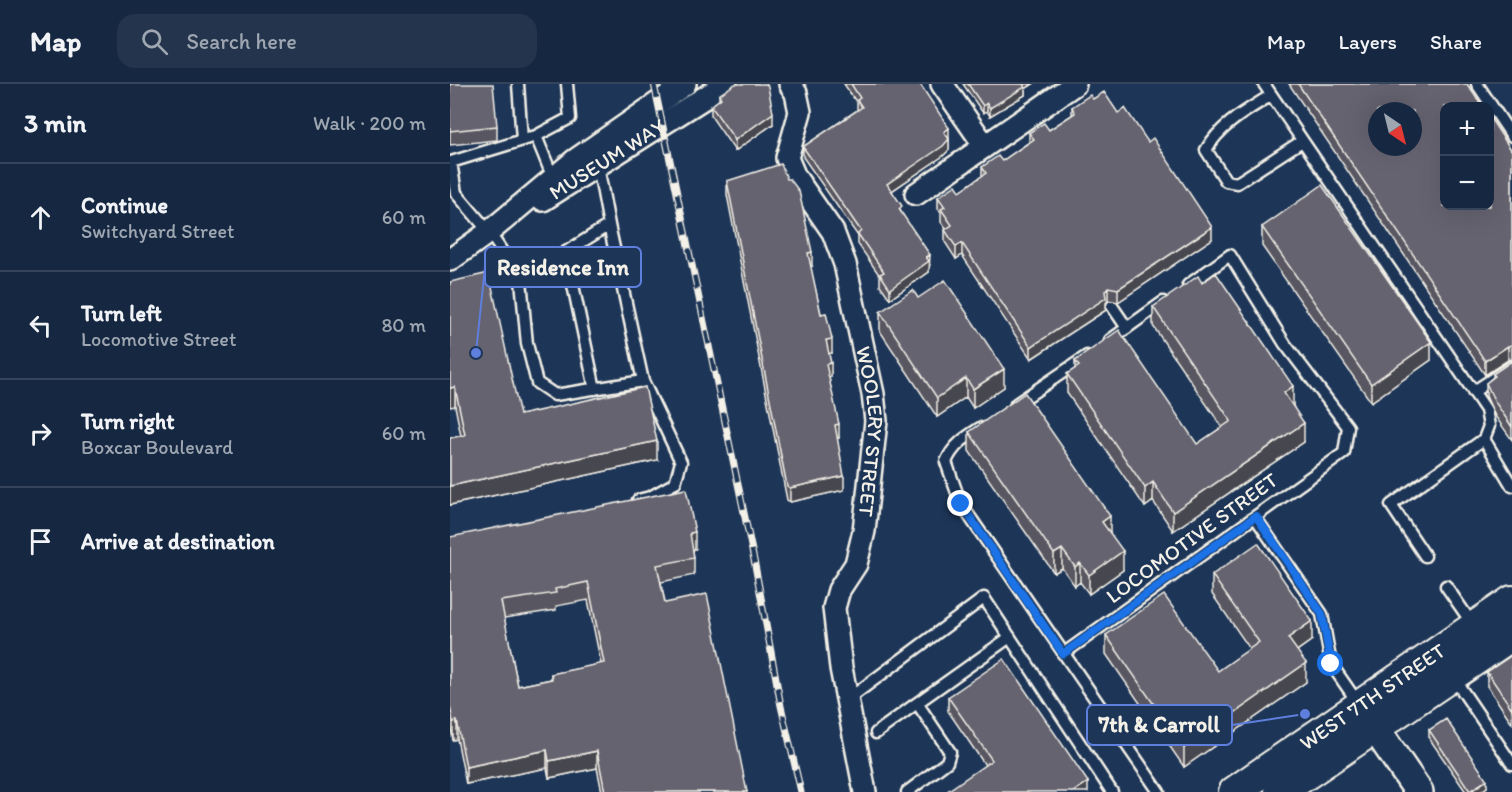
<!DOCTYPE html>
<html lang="en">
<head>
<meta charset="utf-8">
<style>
	body { margin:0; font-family:Itim,sans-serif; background:#23344c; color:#f1f3f6 }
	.controls { position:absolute; right:18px; top:18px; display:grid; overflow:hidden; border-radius:12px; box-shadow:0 6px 24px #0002 }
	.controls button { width:54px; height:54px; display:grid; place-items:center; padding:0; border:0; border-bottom:2px solid #35445a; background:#162841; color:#f1f3f6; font:30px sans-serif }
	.compass { position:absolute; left:918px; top:18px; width:54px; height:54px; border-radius:50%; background:#162841; box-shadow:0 6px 24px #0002; rotate:145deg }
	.stop { position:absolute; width:18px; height:18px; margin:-14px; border:4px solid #1a73e8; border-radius:50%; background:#fff }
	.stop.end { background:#1a73e8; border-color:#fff; box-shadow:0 2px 6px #0008 }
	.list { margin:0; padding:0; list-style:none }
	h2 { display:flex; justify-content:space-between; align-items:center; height:78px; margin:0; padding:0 24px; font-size:26px }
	h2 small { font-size:20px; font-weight:400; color:#9ea6b1 }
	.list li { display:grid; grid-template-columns:39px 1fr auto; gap:18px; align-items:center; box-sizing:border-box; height:108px; padding:0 24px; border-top:2px solid #35445a }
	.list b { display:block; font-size:22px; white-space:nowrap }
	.list p { margin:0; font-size:20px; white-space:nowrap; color:#9ea6b1 }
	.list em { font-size:20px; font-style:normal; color:#9ea6b1 }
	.icon { flex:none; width:33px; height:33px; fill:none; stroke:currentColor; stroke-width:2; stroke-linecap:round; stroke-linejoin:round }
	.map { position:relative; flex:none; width:1062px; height:708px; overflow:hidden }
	header { display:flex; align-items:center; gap:36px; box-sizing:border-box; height:84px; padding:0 30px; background:#162841; border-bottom:2px solid #35445a }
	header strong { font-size:28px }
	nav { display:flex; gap:33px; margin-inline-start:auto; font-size:21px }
	.search { width:420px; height:54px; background:#23344c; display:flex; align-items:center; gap:15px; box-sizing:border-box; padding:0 21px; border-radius:18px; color:#9ea6b1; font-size:22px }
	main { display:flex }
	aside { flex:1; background:#162841 }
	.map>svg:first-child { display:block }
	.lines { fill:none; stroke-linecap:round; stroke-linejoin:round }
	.service-casing { stroke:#f4f1e8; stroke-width:15 }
	.minor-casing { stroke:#f4f1e8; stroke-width:26 }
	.tertiary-casing { stroke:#f4f1e8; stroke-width:32 }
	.secondary-casing { stroke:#f4f1e8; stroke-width:34 }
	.service { stroke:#1d3557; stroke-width:10 }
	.minor { stroke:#1d3557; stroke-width:21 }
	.tertiary { stroke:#1d3557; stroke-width:27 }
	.secondary { stroke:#1d3557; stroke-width:30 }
	.rail-casing { stroke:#f4f1e8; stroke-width:7 }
	.rail { stroke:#1d3557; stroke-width:4.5; stroke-dasharray:14; stroke-linecap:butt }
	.wall { fill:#585661; stroke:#f4f1e8; stroke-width:1.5; fill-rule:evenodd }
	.shaded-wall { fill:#47464f; stroke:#f4f1e8; stroke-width:1.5 }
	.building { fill:#666471; stroke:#f4f1e8; stroke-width:1.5; fill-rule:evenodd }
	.route { stroke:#1a73e8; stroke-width:8 }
	.labels { text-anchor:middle; stroke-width:4.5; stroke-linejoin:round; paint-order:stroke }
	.street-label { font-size:21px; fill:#f4f1e8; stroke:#1d3557 }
	.leader { fill:none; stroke:#5e7fdd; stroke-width:2 }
	.callout-dot { fill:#5e7fdd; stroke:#1d3557; stroke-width:2 }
	.callout { fill:#1d3557; stroke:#5e7fdd; stroke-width:2 }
	.callout-label { font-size:22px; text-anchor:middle; font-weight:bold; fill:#f4f1e8 }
</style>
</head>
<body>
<header>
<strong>Map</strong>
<div class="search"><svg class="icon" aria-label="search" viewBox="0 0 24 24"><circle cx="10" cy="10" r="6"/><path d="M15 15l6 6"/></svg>Search here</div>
<nav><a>Map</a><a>Layers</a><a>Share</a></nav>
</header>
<main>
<aside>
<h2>3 min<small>Walk · 200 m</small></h2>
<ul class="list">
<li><svg class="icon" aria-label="ahead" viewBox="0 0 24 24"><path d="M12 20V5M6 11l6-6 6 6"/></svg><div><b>Continue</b><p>Switchyard Street</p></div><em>60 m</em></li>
<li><svg class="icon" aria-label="left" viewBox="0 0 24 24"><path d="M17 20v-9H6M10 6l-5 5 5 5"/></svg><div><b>Turn left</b><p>Locomotive Street</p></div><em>80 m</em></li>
<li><svg class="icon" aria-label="right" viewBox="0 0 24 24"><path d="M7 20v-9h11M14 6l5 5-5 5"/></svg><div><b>Turn right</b><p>Boxcar Boulevard</p></div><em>60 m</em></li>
<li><svg class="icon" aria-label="arrive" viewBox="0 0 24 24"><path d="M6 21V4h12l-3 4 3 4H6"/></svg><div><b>Arrive at destination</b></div></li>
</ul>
</aside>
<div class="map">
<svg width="1062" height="708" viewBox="0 0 1062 708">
	<rect width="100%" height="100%" fill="#1d3557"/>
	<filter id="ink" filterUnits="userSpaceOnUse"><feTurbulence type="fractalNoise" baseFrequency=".0167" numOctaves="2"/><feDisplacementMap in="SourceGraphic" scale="12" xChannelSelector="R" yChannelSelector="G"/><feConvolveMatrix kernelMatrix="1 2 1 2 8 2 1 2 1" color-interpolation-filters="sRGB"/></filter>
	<g filter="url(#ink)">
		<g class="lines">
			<defs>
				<path id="service" d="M68 0 72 56
					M814 0 1036 326 1039 342 1034 355 941 421 975 472
					M1027 0 1062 52
					M820 12C796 27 770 41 756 66L776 97 787 99 852 57
					M86 52 120 34 117 0
					M148 82 159 141
					M103 94 86 52 1 78 6 109 39 148 71 196 159 141 193 297 231 378 225 399 200 413 188 416
					M116 168 145 305
					M71 196 77 260 87 299 105 311 193 297
					M662 222 677 244
					M660 256 713 218
					M1023 308 1062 282
					M566 320 637 272
					M530 344C516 353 503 361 496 378L511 420 709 708
					M1034 355 1062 402
					M805 433 872 530 881 580 908 619
					M996 502 1023 541
					M613 570 894 369 898 343 835 260 780 171 738 201
					M1003 593 1062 680
					M397 616 534 514 662 708
					M426 649 467 619
					M457 708 497 678 500 668 467 619 560 553"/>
				<g id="minor">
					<path id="s1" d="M340 0 346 9 350 28 337 74 345 93 383 148 395 180 423 310 426 337 414 447 406 480 389 506 384 524 391 584 415 708"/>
					<path d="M492 0 535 62"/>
					<path d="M466 110 625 0"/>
					<path id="s2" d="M93 116 276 0"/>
					<path d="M0 176 39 148 124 77 235 0"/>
				</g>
				<path id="tertiary" d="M912 625 969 708"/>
				<g id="secondary">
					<path id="s3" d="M784 708 1062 517"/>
					<path d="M830 708 1062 551"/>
				</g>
			</defs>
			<use href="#service" class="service-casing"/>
			<use href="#minor" class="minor-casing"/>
			<use href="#tertiary" class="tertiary-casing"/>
			<use href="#secondary" class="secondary-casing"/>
			<use href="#service" class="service"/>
			<use href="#minor" class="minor"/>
			<use href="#tertiary" class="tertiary"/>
			<use href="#secondary" class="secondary"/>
			<defs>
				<path id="rail" d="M204 0 305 481 331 622 351 708"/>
			</defs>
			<use href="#rail" class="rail-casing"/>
			<use href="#rail" class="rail"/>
		</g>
		<path class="wall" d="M0 0 47 42V56L0 61Z
			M394 0H470L499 55V66L493 72 442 107 452 130 480 181 479 182V188L440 215 430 201V192L408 160V152L353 73V63L407 26V19Z
			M513 0H583L575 5V11L540 32 537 27 533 29Z
			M839 0H1017L1062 67V275L1058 276 1035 291Z
			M269 11 323 40 285 67 261 32V22L269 16Z
			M643 15 668 29 762 155 668 218 658 216 656 219V226L581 275 512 171 506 175 495 158V146L496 145 491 138V128L488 125V113L510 107 532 92V83L552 77 579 58V49L599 46 622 31V23Z
			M277 97 362 182H360L371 230 382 269H379L381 293H379L389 354H387L394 406 340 418 337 416 277 111Z
			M812 143 981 276 921 318 812 162Z
			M0 198 70 331 207 376 0 421V354L11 352 5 322Z
			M468 214 554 303 523 324 516 313 487 333 430 247V228Z
			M703 223 843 321 854 358 723 447 703 417 695 423 617 309V290L625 285V277L747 360 772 343 703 242Z
			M1062 277V356L1045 332 1036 312V299L1043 293V290Z
			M519 348 660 449 673 486 639 510 630 498 625 502 612 484 604 489 519 367Z
			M0 453 245 465 243 466 244 474V491L211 498 215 519 297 708H152L147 684 99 694 97 684 16 700 7 655 3 656 0 640ZM138 516 151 580 101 590V595L68 602 54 534 106 526V522Z
			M762 491 862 556 847 567 856 598 734 683 656 570V551L768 587 800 565 762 510Z
			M1062 571V639L1037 602V588Z
			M498 613 638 708 535 681 498 627Z
			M979 646 1037 703 1030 708H1016L979 654Z"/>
		<path class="shaded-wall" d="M573 0H583L575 5V11L540 32V24Z
			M537 19V27L533 29V22Z
			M323 29V40L285 67V56Z
			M499 44V55L494 58V48Z
			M499 55V66L493 72 437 110V100Z
			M762 143V155L668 218V205Z
			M512 159V171L506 175V163Z
			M362 168V182L358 183V169Z
			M480 171 479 188 440 215V205Z
			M658 203V216L656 219V226L581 275V263L655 207Z
			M382 255V269L376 270V256Z
			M981 258V276L921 318V300Z
			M1058 262V276L1035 291V277Z
			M381 279V293L376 294V280Z
			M554 285V303L523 324V305Z
			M516 294V313L487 333V314Z
			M843 302V321L834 327V309Z
			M5 303V322L0 323V304Z
			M854 339V358L723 447V428Z
			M389 340V354L385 355V341Z
			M207 357V376L0 421V402Z
			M394 392V406L340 418V404Z
			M703 398V417L695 423V404Z
			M660 432V451L652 438Z
			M245 448V465L240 467V449Z
			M612 465V484L604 489V470Z
			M673 467V486L639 510V491Z
			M630 479V498L625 502V483Z
			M862 537V556L838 573V554Z
			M856 579V598L734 683V664Z
			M7 637V655L3 656V638Z
			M97 666V684L16 700V683Z
			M147 667V684L99 694V677Z
			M1037 696V703L1030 708H1020Z
			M638 698V708H623Z"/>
		<path class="building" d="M0 0H43L47 42 0 47Z
			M285 0H316L318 2 323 29 285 56 261 22 271 14 269 11Z
			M401 0H470L499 44 494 48 499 55 493 62 437 100 452 122 449 125 480 171 476 173 479 177 440 205 430 190 434 188 408 150 411 147 353 63 412 23 407 16 410 14Z
			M518 0H573L575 3 540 24 537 19 533 22Z
			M848 0H1017L1032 22H994V122H1040V34L1062 67V261L1058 262 1035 277ZM927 27H963V63H927Z
			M654 8 668 29 675 24 698 58 703 54 762 143 668 205 658 203 655 207 656 214 581 263 512 159 506 163 495 146 502 141 491 125 495 123 488 113 506 101 510 107 536 89 532 83 548 72 552 77 584 55 579 49 594 39 599 46 625 29 622 23 640 11 643 15Z
			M331 80 337 95H340L349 107 362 168 358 169 371 230 376 229 382 255 376 256 381 279 376 280 389 340 385 341 394 392 340 404 337 402 277 97Z
			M872 101 981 258 921 300 812 143Z
			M39 189 70 331 195 303 207 357 0 402V354L15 351 5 303 0 304V198Z
			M766 189 843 302 834 309 854 339 723 428 703 398 695 404 617 290 629 282 625 277 669 246 747 360 781 337 703 223 748 192 752 199Z
			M495 196 554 285 523 305 516 294 487 314 430 228 463 206 468 214Z
			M1062 277V343L1045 318 1036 299 1045 292 1043 290Z
			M575 309 660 432 652 438 673 467 639 491 630 479 625 483 612 465 604 470 519 348Z
			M236 405 245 448 240 449 244 474 207 481 215 519 257 510 297 708H155L147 667 99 677 97 666 16 683 7 637 3 638 0 622V453ZM138 498 154 579 101 590 102 595 68 602 51 517 106 509 105 505Z
			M808 459 862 537 838 554 856 579 734 664 656 551 714 511 768 587 809 558 762 491Z
			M1062 571V625L1037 588Z
			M554 575 638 698 623 708H496L542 676 498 613Z
			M996 635 1037 696 1020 707 979 646Z"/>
	</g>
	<g class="lines" filter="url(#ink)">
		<path class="route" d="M511 420 613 570 806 432 872 530 881 580"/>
	</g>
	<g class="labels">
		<g class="street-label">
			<text dy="7" stroke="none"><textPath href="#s2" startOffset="76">MUSEUM WAY</textPath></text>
			<text dy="7" stroke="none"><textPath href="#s1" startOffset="370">WOOLERY STREET</textPath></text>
			<text transform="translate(742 454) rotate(-36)" y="7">LOCOMOTIVE STREET</text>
			<text dy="7" stroke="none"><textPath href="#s3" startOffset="168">WEST 7TH STREET</textPath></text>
		</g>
	</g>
	<path class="leader" d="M26 269L35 183M855 630L782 641"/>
	<g class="callout-dot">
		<circle cx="26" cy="269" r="6"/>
		<circle cx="855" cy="630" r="6"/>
	</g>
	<g class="callout">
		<rect x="35" y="163" width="156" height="40" rx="6"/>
		<rect x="637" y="621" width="145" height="40" rx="6"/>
	</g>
	<g class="callout-label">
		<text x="113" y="191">Residence Inn</text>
		<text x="709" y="648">7th &amp; Carroll</text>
	</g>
</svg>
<div class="controls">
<button>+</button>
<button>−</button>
</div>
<svg class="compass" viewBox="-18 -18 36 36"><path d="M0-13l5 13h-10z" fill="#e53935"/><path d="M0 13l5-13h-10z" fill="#9ea6b1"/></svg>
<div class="stop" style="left:881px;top:580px"></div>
<div class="stop end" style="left:511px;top:420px"></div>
</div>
</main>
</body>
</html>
